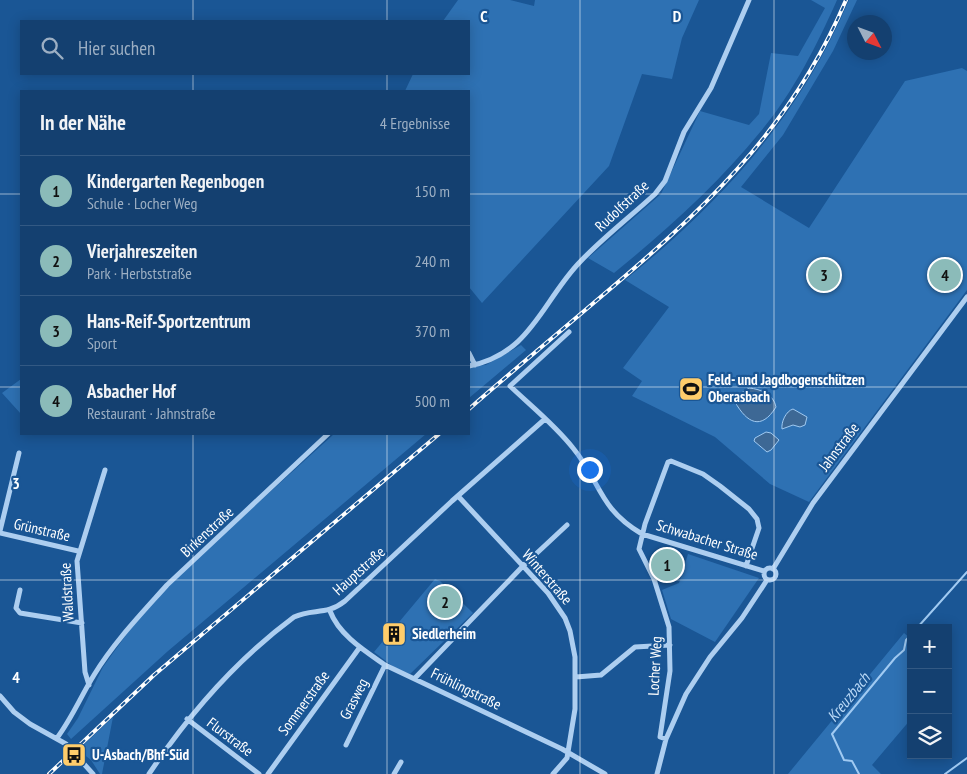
<!DOCTYPE html>
<html lang="de">
<head>
<meta charset="utf-8">
<style>
	body { margin:0; font-family:"PT Sans Narrow",sans-serif; background:#1d4775; color:#f1f3f6 }
	.controls { position:absolute; right:15px; bottom:15px; display:grid; overflow:hidden; border-radius:0px; box-shadow:0 2px 12px #0003 }
	.controls button { width:45px; height:45px; display:grid; place-items:center; padding:0; border:0; border-bottom:1px solid #335983; background:#144070; color:#f1f3f6; font:25px sans-serif }
	.compass { position:absolute; left:847px; top:15px; width:45px; height:45px; border-radius:50%; background:#144070; box-shadow:0 2px 12px #0003; rotate:132deg }
	.you { position:absolute; left:589px; top:469px; width:18px; height:18px; margin:-12px; border:4px solid #fff; border-radius:50%; background:#1a73e8; box-shadow:0 0 0 8px #1a73e833 }
	.badge { display:grid; place-items:center; width:32px; height:32px; border-radius:50%; background:#8bbbb9; color:#111; font-size:16px; font-weight:700 }
	.pin { position:absolute; translate:-50% -50%; border:2px solid #fff; box-shadow:0 1px 5px #0006 }
	.list { margin:0; padding:0; list-style:none }
	h2 { display:flex; justify-content:space-between; align-items:center; height:65px; margin:0; padding:0 20px; font-size:21px }
	h2 small { font-size:16px; font-weight:400; color:#9dafc3 }
	.list li { display:grid; grid-template-columns:32px 1fr auto; gap:15px; align-items:center; box-sizing:border-box; height:70px; padding:0 20px; border-top:1px solid #335983 }
	.list b { display:block; font-size:19px; white-space:nowrap }
	.list p { margin:0; font-size:16px; white-space:nowrap; color:#9dafc3 }
	.list em { font-size:16px; font-style:normal; color:#9dafc3 }
	.icon { flex:none; width:28px; height:28px; fill:none; stroke:currentColor; stroke-width:2; stroke-linecap:round; stroke-linejoin:round }
	.map { position:relative; flex:none; width:967px; height:774px; overflow:hidden }
	.search { position:absolute; background:#144070; box-shadow:0 2px 12px #0003; left:20px; top:20px; width:450px; height:55px; display:flex; align-items:center; gap:12px; box-sizing:border-box; padding:0 18px; border-radius:0px; color:#9dafc3; font-size:19px }
	.panel { position:absolute; background:#144070; box-shadow:0 2px 12px #0003; left:20px; top:90px; width:450px; height:345px; border-radius:0px }
	.map>svg:first-child { display:block }
	.green { fill:#2e71b3 }
	.water { fill:#3d6895; stroke:#a0caf2 }
	.lines { fill:none; stroke-linecap:round; stroke-linejoin:round }
	.stream { stroke:#a0caf2; stroke-width:2 }
	.minor { stroke:#adcef0; stroke-width:5 }
	.rail-casing { stroke:#fff; stroke-width:4 }
	.rail { stroke:#1a5695; stroke-width:2; stroke-dasharray:5.5; stroke-linecap:butt }
	.grid { fill:none; stroke:#fff; stroke-width:1; stroke-opacity:0.55 }
	.labels { text-anchor:middle; stroke-width:4.5; stroke-linejoin:round; paint-order:stroke }
	.street-label { font-size:15px; fill:#fff; stroke:#1a5695 }
	.poi-label { font-size:15px; font-weight:bold; fill:#fff; stroke:#1a5695; text-anchor:start }
	.water-label { font-size:16px; font-style:italic; fill:#b9d8f6; stroke:#1a5695 }
	.grid-label { font-size:16px; text-anchor:middle; font-weight:bold; fill:#fff; stroke:#1a5695; stroke-width:4.5; stroke-linejoin:round; paint-order:stroke }
</style>
</head>
<body>
<div class="map">
<svg width="967" height="774" viewBox="0 0 967 774">
	<rect width="100%" height="100%" fill="#1a5695"/>
	<path class="green" d="M458 0H510L534 6 535 0H699L682 38 672 79 642 74 609 166 482 303 469 287V91H405L413 74H469V21H443Z
		M811 0H837C817 45 793 93 761 131 718 184 667 230 614 273L588 258 661 194 700 111 749 125 759 114 771 53 798 56 825 8Z
		M849 0H857L833 51 783 135 741 187 809 228 905 81 962 68 967 71V290L809 502 770 484 715 437 632 396 642 381 623 368 669 307 625 280C722 202 800 116 849 0Z
		M521 345 526 350 469 398V359L473 366 486 365Z
		M21 379V414L2 393Z
		M334 434H426L168 651 71 739 67 734 78 718 103 667 152 599Z
		M688 554 759 578 715 642 671 619 662 590 679 583Z
		M435 579 440 581 473 613 410 674 395 668 374 652Z
		M904 633 911 639V719L872 765 881 774H788Z
		M113 717 102 774H100L91 760 78 750Z"/>
	<path class="water" d="M749 388C761 389 774 395 776 407 761 431 747 423 735 402L738 395Z
		M793 409 807 417 805 425 800 427 793 425 782 429C781 422 786 411 793 409Z
		M766 432 771 433 779 440 771 450 767 452 754 441 755 438Z"/>
	<g class="lines">
		<path class="stream" d="M917 628 967 572
			M859 774 852 761 844 760 832 734 895 658 904 650 906 640 911 635
			M945 774 967 758"/>
		<path class="minor" d="M569 332 510 386C531 406 555 425 573 448 601 482 598 508 642 534L764 571
			M469 353 475 365
			M469 366C530 354 541 304 578 264 601 239 630 217 655 194L665 181 684 132 711 88 749 0
			M458 496 548 593 565 618 570 631 575 657V709L567 758 553 774
			M0 531 19 453
			M0 533 78 551
			M764 574a6 6 0 1 1 12 0a6 6 0 1 1-12 0Z
			M773 569 813 503 967 297
			M20 590 16 608 20 613 82 623
			M330 611C339 635 365 651 385 665L562 749 605 774
			M576 677 601 675 635 647 670 645
			M415 678 523 566 567 525
			M89 685 85 672 77 561 105 470
			M0 696 14 712 30 724 66 744 93 774
			M187 719 259 774
			M57 738C72 718 81 696 94 675 114 642 142 613 167 585L328 434
			M666 739 660 737 670 671 669 627 654 579 639 549 645 524 668 462 671 461 703 474 720 486 749 509 757 519 759 528 746 566
			M346 745 385 665
			M149 774C189 714 236 660 294 617 313 608 326 616 345 601L452 501 545 419
			M268 774 360 647
			M394 774 401 762
			M657 774 666 739 686 694 710 657 742 618 767 580"/>
		<defs>
			<path id="rail" d="M469 409C509 374 550 340 590 306 698 215 790 133 846 0
				M49 774 154 675 439 434"/>
		</defs>
		<use href="#rail" class="rail-casing"/>
		<use href="#rail" class="rail"/>
	</g>
	<path class="grid" d="M193 0V21M387 0V21M580 0V774M774 0V774M193 74V91M387 74V91M0 194H21M469 194H967M0 387H21M469 387H967M193 434V774M387 434V774M0 580H967"/>
	<defs>
		<symbol id="stadium-square" viewBox="-11 -11 22 22"><rect x="-9" y="-9" width="18" height="18" rx="4" fill="#ffcd6b" stroke="#1a5695"/><path d="M0-5a6.5 5 0 1 0 0 10a6.5 5 0 1 0 0-10ZM-3.5-1.8h7v3.6h-7Z" fill="#111"/></symbol>
		<symbol id="building-square" viewBox="-11 -11 22 22"><rect x="-9" y="-9" width="18" height="18" rx="4" fill="#ffcd6b" stroke="#1a5695"/><path d="M-4-6H4V6H1V3H-1V6H-4ZM-2.5-4.3h1.7v1.8h-1.7ZM.8-4.3h1.7v1.8H.8ZM-2.5-1h1.7V.8h-1.7ZM.8-1h1.7V.8H.8Z" fill="#111"/></symbol>
		<symbol id="bus-square" viewBox="-11 -11 22 22"><rect x="-9" y="-9" width="18" height="18" rx="4" fill="#ffcd6b" stroke="#1a5695"/><path d="M-5-6H5V4H4V6H2V4H-2V6H-4V4H-5ZM-3.5-4V0h7V-4ZM-3.5 1.2v1.5H-2V1.2ZM2 1.2v1.5H3.5V1.2Z" fill="#111"/></symbol>
	</defs>
	<g fill-rule="evenodd">
		<use href="#stadium-square" x="677" y="375" width="28" height="28"/>
		<use href="#building-square" x="380" y="620" width="28" height="28"/>
		<use href="#bus-square" x="60" y="741" width="28" height="28"/>
	</g>
	<g class="labels">
		<g class="street-label">
			<text transform="translate(622 206) rotate(-43)" y="5">Rudolfstraße</text>
			<text transform="translate(839 447) rotate(-53)" y="5">Jahnstraße</text>
			<text transform="translate(42 530) rotate(13)" y="5">Grünstraße</text>
			<text transform="translate(207 532) rotate(-43)" y="5">Birkenstraße</text>
			<text transform="translate(707 540) rotate(17)" y="5">Schwabacher Straße</text>
			<text transform="translate(359 571) rotate(-42)" y="5">Hauptstraße</text>
			<text transform="translate(547 577) rotate(49)" y="5">Winterstraße</text>
			<text transform="translate(67 592) rotate(-93)" y="5">Waldstraße</text>
			<text transform="translate(655 666) rotate(-87)" y="5">Locher Weg</text>
			<text transform="translate(466 689) rotate(26)" y="5">Frühlingstraße</text>
			<text transform="translate(354 699) rotate(-63)" y="5">Grasweg</text>
			<text transform="translate(304 703) rotate(-54)" y="5">Sommerstraße</text>
			<text transform="translate(230 737) rotate(37)" y="5">Flurstraße</text>
		</g>
		<g class="poi-label">
			<text x="708" y="385">Feld- und Jagdbogenschützen<tspan x="708" dy="17">Oberasbach</tspan></text>
			<text x="412" y="639">Siedlerheim</text>
			<text x="92" y="760">U-Asbach/Bhf-Süd</text>
		</g>
		<g class="water-label">
			<text transform="translate(848 697) rotate(-51)" y="6">Kreuzbach</text>
		</g>
	</g>
	<g class="grid-label">
		<text x="484" y="22">C</text>
		<text x="677" y="22">D</text>
		<text x="16" y="489">3</text>
		<text x="16" y="683">4</text>
	</g>
</svg>
<div class="controls">
<button>+</button>
<button>−</button>
<button><svg class="icon" aria-label="layers" viewBox="0 0 24 24"><path d="M12 4l9 5-9 5-9-5zM3 14l9 5 9-5"/></svg></button>
</div>
<svg class="compass" viewBox="-18 -18 36 36"><path d="M0-13l5 13h-10z" fill="#e53935"/><path d="M0 13l5-13h-10z" fill="#9dafc3"/></svg>
<div class="you"></div>
<div class="pin badge" style="left:667px;top:565px">1</div>
<div class="pin badge" style="left:445px;top:602px">2</div>
<div class="pin badge" style="left:824px;top:275px">3</div>
<div class="pin badge" style="left:945px;top:275px">4</div>
<div class="search"><svg class="icon" aria-label="search" viewBox="0 0 24 24"><circle cx="10" cy="10" r="6"/><path d="M15 15l6 6"/></svg>Hier suchen</div>
<section class="panel">
<h2>In der Nähe<small>4 Ergebnisse</small></h2>
<ul class="list">
<li><span class="badge">1</span><div><b>Kindergarten Regenbogen</b><p>Schule · Locher Weg</p></div><em>150 m</em></li>
<li><span class="badge">2</span><div><b>Vierjahreszeiten</b><p>Park · Herbststraße</p></div><em>240 m</em></li>
<li><span class="badge">3</span><div><b>Hans-Reif-Sportzentrum</b><p>Sport</p></div><em>370 m</em></li>
<li><span class="badge">4</span><div><b>Asbacher Hof</b><p>Restaurant · Jahnstraße</p></div><em>500 m</em></li>
</ul>
</section>
</div>
</body>
</html>
